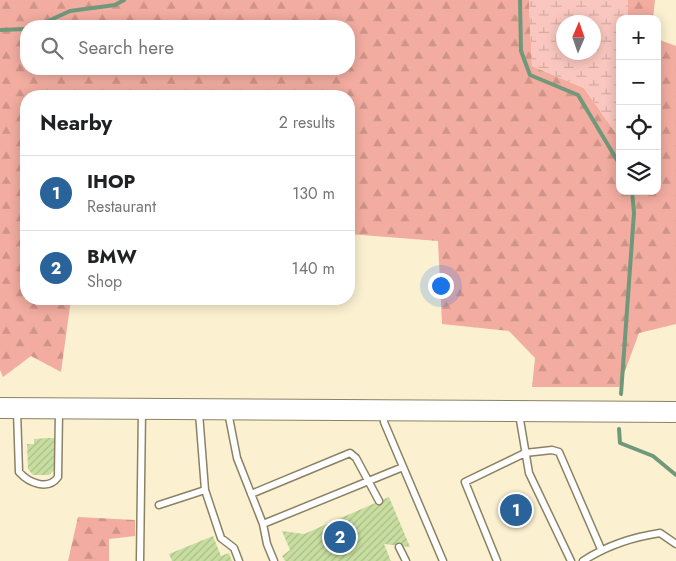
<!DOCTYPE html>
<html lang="en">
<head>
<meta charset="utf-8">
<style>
	body { margin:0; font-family:Jost,sans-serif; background:#f6f6f6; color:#202124 }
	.controls { position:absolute; right:15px; top:15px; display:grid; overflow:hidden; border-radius:10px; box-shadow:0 2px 12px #0003 }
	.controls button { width:45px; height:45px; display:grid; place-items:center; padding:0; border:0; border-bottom:1px solid #e0e0e0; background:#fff; color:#202124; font:25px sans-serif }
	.compass { position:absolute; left:556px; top:15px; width:45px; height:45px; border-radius:50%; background:#fff; box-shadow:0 2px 12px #0003; rotate:2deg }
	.you { position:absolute; left:440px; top:285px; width:18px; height:18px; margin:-12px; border:4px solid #fff; border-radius:50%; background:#1a73e8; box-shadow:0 0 0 8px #1a73e833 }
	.badge { display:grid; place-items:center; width:32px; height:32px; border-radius:50%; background:#2a629a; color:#fff; font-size:16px; font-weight:700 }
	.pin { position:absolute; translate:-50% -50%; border:2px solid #fff; box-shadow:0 1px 5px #0006 }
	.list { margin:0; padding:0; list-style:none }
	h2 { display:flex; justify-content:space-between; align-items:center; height:65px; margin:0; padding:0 20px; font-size:21px }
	h2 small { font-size:16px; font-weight:400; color:#757577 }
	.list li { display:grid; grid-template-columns:32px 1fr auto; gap:15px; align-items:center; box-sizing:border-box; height:75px; padding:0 20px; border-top:1px solid #e0e0e0 }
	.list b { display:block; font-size:19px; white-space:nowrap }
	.list p { margin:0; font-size:16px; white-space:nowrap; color:#757577 }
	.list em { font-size:16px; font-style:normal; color:#757577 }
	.icon { flex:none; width:28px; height:28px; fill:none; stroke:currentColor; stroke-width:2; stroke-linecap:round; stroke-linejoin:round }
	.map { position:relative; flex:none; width:676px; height:561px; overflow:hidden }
	.search { position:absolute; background:#fff; box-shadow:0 2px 12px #0003; left:20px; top:20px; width:335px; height:55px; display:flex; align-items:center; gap:12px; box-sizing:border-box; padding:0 18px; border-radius:20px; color:#757577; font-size:19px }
	.panel { position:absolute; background:#fff; box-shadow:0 2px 12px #0003; left:20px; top:90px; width:335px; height:215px; border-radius:20px }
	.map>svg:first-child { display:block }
	.forest { fill:url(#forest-firs); fill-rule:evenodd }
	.wetland { fill:url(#wetland-marsh); fill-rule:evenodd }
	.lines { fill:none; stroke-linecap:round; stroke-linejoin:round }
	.stream { stroke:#6f997a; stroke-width:4 }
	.building { fill:url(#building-hatch) }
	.lane-casing { stroke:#8b8265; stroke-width:9 }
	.primary-casing { stroke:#8b8265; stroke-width:22 }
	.lane { stroke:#fff; stroke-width:6 }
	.primary { stroke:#fff; stroke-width:20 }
</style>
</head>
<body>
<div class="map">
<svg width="676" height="561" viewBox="0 0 676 561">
	<defs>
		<pattern id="forest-firs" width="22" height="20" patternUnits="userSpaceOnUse" patternTransform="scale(1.25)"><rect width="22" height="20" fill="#f2aca0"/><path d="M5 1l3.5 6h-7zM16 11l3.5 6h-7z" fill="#cf9388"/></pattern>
		<pattern id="wetland-marsh" width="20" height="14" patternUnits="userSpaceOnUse" patternTransform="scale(1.25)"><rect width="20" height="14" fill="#f9c7bf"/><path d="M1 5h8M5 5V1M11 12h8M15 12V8" fill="none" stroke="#d5aaa3"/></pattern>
		<pattern id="building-hatch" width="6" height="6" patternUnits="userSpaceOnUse" patternTransform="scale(1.25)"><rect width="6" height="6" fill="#c7dea0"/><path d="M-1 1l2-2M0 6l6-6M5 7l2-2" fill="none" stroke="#aabd88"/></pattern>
	</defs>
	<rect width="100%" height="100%" fill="#fbf1d0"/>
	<path class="forest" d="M0 0H529L532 66 584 88 620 139V191H657V39L676 46V324L639 333 619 387H532L535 358 509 331 442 324 438 241 349 234V96H26V299H71L61 372 31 356 3 377 0 370ZM26 26H349V69H26Z
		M628 0H655L653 19H628Z
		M78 517 135 520V536L109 539V561H68Z"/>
	<path class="wetland" d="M529 0H628V19H620V139L584 88 532 66ZM564 22H594V52H564Z"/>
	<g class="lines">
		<path class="stream" d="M520 0 521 51 530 75 578 95 620 165
			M37 26 70 11 115 5 124 0
			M0 30 26 29
			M621 394 634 213 632 191
			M619 429 620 443 653 456 676 475"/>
	</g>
	<path class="building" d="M48 438H55V469L49 475H33L28 469 27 444H34V439Z
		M389 497 410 547 384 544 391 561H285L282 556 290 550 282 531 304 534Z
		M213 536 221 556 229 553 232 561H172L169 554Z"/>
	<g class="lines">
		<defs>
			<path id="lane" d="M17 411 19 472C29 483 48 491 58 477L59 411
				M228 412 237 458 263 524 403 467
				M199 413 205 490 221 538 234 548 239 561
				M384 414V422L443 561
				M519 414 529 473 571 561
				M251 494 350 453 356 458 379 501
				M159 505 205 490
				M263 524 267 544 274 561
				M399 547 406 561
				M140 561 142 410
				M497 561 465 482 525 453 552 450 559 452 601 549
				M583 561C606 546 633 537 660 533L676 544"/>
			<path id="primary" d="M0 408 676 412"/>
		</defs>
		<use href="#lane" class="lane-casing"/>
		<use href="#primary" class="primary-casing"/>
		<use href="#lane" class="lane"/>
		<use href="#primary" class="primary"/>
	</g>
</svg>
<div class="controls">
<button>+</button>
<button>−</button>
<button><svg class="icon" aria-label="locate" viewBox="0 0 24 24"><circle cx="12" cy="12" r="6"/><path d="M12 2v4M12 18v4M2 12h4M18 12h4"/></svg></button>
<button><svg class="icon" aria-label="layers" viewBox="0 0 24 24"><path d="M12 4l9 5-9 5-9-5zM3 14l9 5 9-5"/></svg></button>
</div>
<svg class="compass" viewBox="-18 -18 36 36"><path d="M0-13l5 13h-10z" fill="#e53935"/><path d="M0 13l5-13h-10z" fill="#757577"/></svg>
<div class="you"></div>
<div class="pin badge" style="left:516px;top:510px">1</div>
<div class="pin badge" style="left:340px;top:537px">2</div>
<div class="search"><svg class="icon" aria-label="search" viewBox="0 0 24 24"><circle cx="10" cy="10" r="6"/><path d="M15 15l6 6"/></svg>Search here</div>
<section class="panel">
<h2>Nearby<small>2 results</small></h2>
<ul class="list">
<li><span class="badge">1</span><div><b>IHOP</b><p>Restaurant</p></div><em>130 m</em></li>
<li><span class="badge">2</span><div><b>BMW</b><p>Shop</p></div><em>140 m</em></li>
</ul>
</section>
</div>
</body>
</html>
